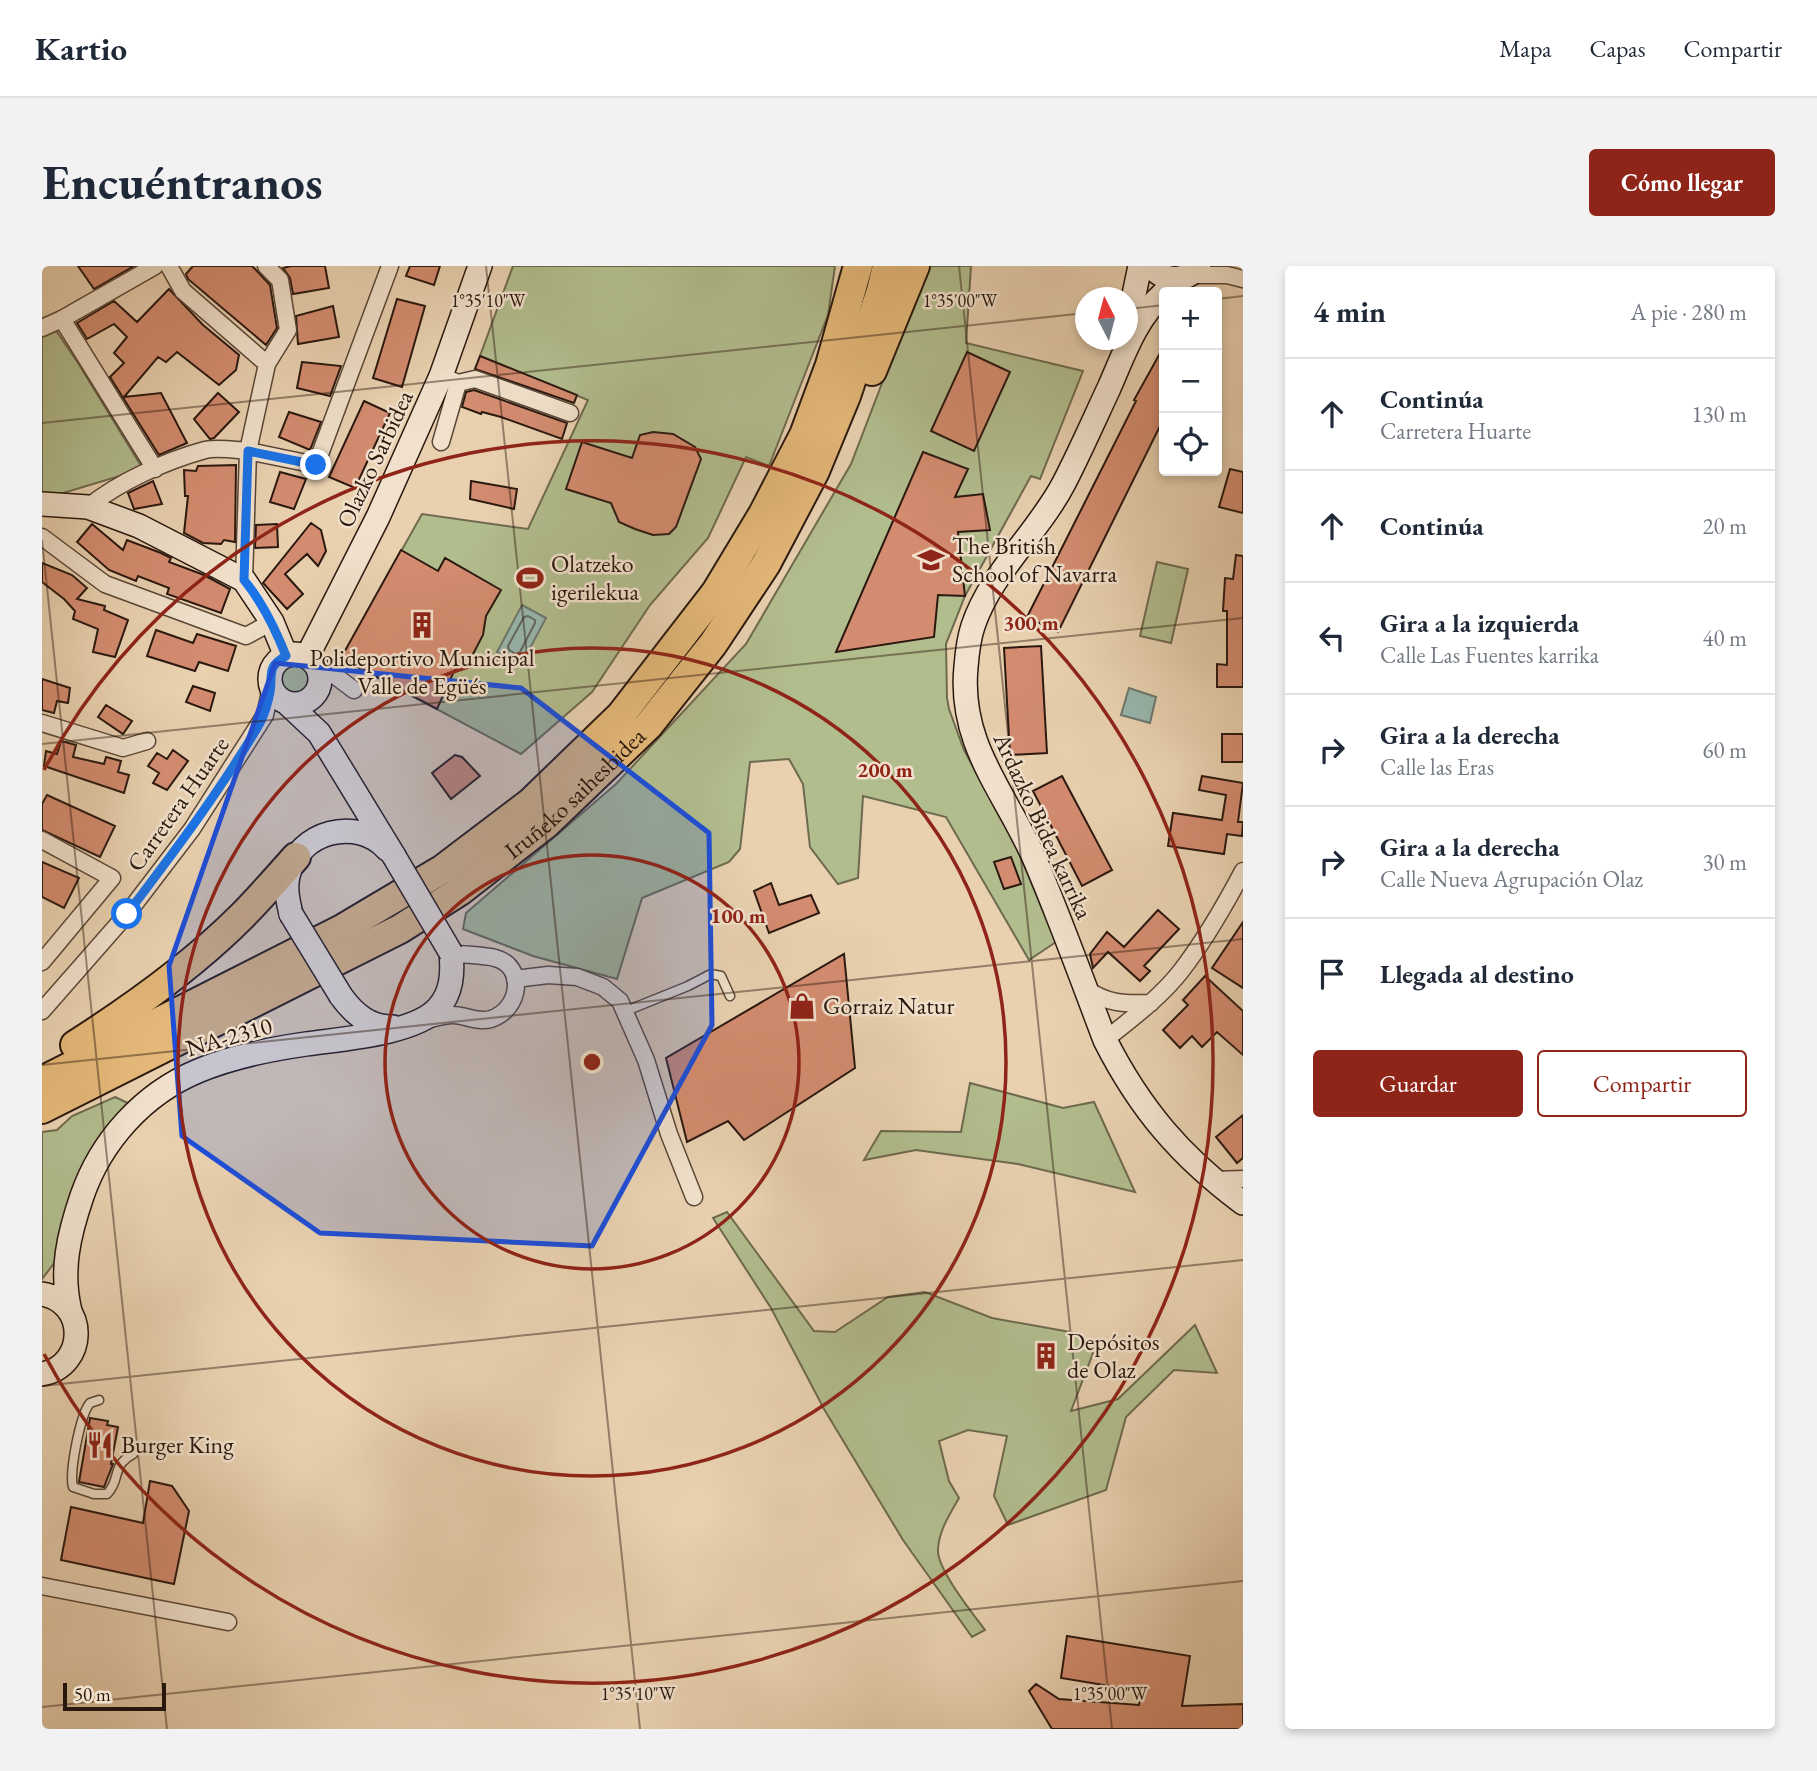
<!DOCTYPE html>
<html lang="es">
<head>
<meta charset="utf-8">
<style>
	body { margin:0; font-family:"EB Garamond",serif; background:#f2f2f3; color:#1f2937 }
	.controls { position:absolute; right:21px; top:21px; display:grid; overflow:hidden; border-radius:7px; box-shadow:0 4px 10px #0003 }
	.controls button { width:63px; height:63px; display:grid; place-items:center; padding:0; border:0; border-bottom:2px solid #e0e1e3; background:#fff; color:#1f2937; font:35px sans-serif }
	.compass { position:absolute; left:1033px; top:21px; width:63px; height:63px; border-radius:50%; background:#fff; box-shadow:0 4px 10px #0003; rotate:354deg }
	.scale { position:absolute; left:21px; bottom:18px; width:103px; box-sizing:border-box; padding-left:7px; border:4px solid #2a180f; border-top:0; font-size:19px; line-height:24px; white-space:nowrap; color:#2a180f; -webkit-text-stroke:5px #f1e1cc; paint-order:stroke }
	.stop { position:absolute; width:21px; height:21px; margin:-16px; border:5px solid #1a73e8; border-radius:50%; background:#fff }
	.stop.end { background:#1a73e8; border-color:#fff; box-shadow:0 2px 7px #0008 }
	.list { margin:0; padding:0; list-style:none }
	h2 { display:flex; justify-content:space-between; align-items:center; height:91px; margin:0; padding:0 28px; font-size:30px }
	h2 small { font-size:23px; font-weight:400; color:#747a83 }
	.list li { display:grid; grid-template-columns:46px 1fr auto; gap:21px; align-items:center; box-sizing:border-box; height:112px; padding:0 28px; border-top:2px solid #e0e1e3 }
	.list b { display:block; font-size:26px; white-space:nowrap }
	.list p { margin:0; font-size:23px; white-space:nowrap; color:#747a83 }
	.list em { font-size:23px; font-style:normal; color:#747a83 }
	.actions { display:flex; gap:14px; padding:21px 28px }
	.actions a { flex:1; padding:16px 0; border:2px solid #8f2418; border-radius:7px; text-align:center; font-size:24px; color:#8f2418 }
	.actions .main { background:#8f2418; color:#fff }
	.icon { flex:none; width:38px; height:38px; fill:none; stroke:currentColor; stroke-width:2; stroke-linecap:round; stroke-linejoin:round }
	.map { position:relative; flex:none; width:1201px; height:1463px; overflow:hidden; border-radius:7px }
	header { display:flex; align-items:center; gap:42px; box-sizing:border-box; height:98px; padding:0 35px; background:#fff; border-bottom:2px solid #e0e1e3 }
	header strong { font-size:33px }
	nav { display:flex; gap:38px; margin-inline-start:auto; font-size:24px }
	.intro { display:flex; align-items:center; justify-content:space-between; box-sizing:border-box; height:168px; padding:0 42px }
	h1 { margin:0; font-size:49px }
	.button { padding:18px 32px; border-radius:7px; background:#8f2418; color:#fff; font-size:24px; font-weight:700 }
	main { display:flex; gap:42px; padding:0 42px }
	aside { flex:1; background:#fff; border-radius:7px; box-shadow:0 4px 10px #0003 }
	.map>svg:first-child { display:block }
	.green { fill:#b2bd8e; stroke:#6e6a4e; stroke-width:2 }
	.water { fill:#97b7ae; stroke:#6b776e; stroke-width:2 }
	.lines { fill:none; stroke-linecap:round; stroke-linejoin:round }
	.shore { stroke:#60685e; stroke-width:2 }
	.building { fill:#d48c70; stroke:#2a180f; stroke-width:2 }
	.lane-casing { stroke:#5a4637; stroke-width:11 }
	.street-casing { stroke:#5a4637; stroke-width:19 }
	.secondary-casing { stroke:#2a180f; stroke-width:26 }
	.highway-casing { stroke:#2a180f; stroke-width:32 }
	.lane { stroke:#f1e1cc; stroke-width:8 }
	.street { stroke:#f1e1cc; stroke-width:16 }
	.secondary { stroke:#f1e1cc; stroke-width:23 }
	.highway { stroke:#e4b878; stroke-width:28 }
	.secondary-bridge-casing { stroke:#2a180f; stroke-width:26; stroke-linecap:butt }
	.secondary-bridge { stroke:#f1e1cc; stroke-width:23 }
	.route { stroke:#1a73e8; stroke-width:9 }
	.marked { fill:#1d4ed8; fill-opacity:0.2; stroke:#1d4ed8; stroke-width:5; stroke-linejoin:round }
	.ticks { fill:none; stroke:#2a180f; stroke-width:2; stroke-opacity:0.45 }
	.ring { fill:none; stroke:#8f2418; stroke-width:3.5 }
	.labels { text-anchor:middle; stroke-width:5; stroke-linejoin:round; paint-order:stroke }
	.street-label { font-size:24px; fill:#2a180f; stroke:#f1e1cc }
	.poi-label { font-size:24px; fill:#2a180f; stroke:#f1e1cc; text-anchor:start }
	.ticks-label { font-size:18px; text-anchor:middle; fill:#2a180f; stroke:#f1e1cc; stroke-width:5; stroke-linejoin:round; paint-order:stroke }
	.centre { fill:#8f2418; stroke:#f1e1cc; stroke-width:3.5 }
	.ring-label { font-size:21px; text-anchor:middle; font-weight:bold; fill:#8f2418; stroke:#f1e1cc; stroke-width:5; stroke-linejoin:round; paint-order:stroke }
</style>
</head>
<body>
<header>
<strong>Kartio</strong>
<nav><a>Mapa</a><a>Capas</a><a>Compartir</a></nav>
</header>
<div class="intro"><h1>Encuéntranos</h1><a class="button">Cómo llegar</a></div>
<main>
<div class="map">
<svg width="1201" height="1463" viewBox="0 0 1201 1463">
	<rect width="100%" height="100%" fill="#e9d1b0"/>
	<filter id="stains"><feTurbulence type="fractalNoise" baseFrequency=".00286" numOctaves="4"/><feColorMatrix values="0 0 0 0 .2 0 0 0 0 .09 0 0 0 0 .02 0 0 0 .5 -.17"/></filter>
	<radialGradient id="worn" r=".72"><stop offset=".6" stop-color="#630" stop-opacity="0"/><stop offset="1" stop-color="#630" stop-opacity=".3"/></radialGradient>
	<path class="green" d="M471 0H793L786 49 727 200 704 191 666 272 608 339 550 426 479 488 299 392 380 248 486 263 546 134 438 90Z
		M885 0H929L924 77 1041 105 998 213 989 210 923 330 904 378 905 432 907 443 922 484 973 578 1014 676 987 694 904 551 821 530 816 612 796 618 768 581 761 518 747 493 708 496 698 583 687 596 600 632 575 713 491 690 421 663 424 647 574 518 704 378 809 198Z
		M13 63 36 97 101 203 8 231 0 229V70Z
		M1115 296 1146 303 1129 377 1098 370Z
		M236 413a16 16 0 1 1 32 0a16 16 0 1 1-32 0Z
		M928 817 1021 842 1052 836 1093 926 976 898 874 884 822 894 839 865 919 866Z
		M73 831 88 838 13 996 0 1013V866L15 864 30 850Z
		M685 946 772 1065 793 1066 846 1031 883 1026 950 1052 1039 1068 1051 1087 1029 1145 1076 1133 1153 1059 1175 1107 1132 1104 1084 1151 1064 1224 966 1259 952 1230 965 1170 926 1164 897 1175 907 1215 917 1232C908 1248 897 1264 896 1283 894 1302 931 1348 943 1364L930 1371 861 1274 782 1143 729 1042 671 952Z"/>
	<path class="water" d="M480 339 504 352 479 399 455 386Z
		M1087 422 1114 431 1108 457 1079 449Z"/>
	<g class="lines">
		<path class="shore" d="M486 350 493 354V357L478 386 474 388 467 384 466 380 482 351Z"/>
	</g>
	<path class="building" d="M36 0H92L52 23Z
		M151 0H210L214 4 228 19 235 62 224 79 146 13 144 8Z
		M249 0H283L287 22 251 28 248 12 241 2Z
		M368 0H398L392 19 364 10Z
		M127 23 161 59 197 89 194 104 177 119 135 86 124 96 116 91 82 131 119 127 145 177 117 189 68 111 82 97 72 87 85 71 72 58 45 73 35 57 72 35 95 56Z
		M355 33 383 40 360 121 331 112Z
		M291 40 297 71 256 78 254 50Z
		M1122 80V152L1016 366 985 351 1094 135 1092 134Z
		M925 86 968 106 932 185 889 165Z
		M438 90 535 129 532 137 433 103Z
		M260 96 299 100 288 130 255 122Z
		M432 124 525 157 520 173 459 151 440 146 439 148 420 141 424 126Z
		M176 127 197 146 172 172 168 173 152 153Z
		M322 135 348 147 313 222 287 211Z
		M247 146 279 156 268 184 237 171Z
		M611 166 631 168 653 181 659 193 634 261 627 268 611 269 593 263 577 256 569 237 524 223 540 176 590 192 598 169Z
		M881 186 926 203 913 231 941 228 948 264 916 266 923 330 896 329 892 371 794 386Z
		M194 199 193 276 182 274 179 278 161 277 142 267 146 230H143L142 204 154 205 156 200Z
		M1188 203 1201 206V247L1177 241Z
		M238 206 264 213 252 243 228 236Z
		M111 215 120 238 92 243 86 227Z
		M429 215 475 223 472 243 428 233Z
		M269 257 279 264 284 285 276 300 265 288 243 308 261 328 245 343 221 317Z
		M50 258 81 284 85 274 119 287 129 292 127 296 162 309 188 323 179 347 125 328 127 322 96 310 94 315 67 304 35 276Z
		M235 258 236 281 213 282 214 259Z
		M359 284 396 305 403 292 459 324 444 350 441 369 431 388 412 405 395 443 299 392Z
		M1194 289 1201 290V421H1175V398L1185 399V345H1181L1183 312 1191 313Z
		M0 297 30 309 45 322 35 333 63 340 62 344 86 354 73 391 51 386 56 363 31 353 33 345 22 333 0 316Z
		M114 364 151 377 155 368 194 380 186 405 157 396 153 405 105 390Z
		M999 380 1005 487 968 489 962 382Z
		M0 413 28 422 26 437 15 435 12 447 0 444Z
		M151 420 173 427 168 445 144 436Z
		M64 439 90 455 81 468 56 451Z
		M1180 468H1201V496H1180Z
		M19 475 34 479 31 491 62 498 64 491 79 495 76 506 87 509 82 527 2 500 4 485 15 488Z
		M131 484 146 495 125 524 111 517 117 507 106 500 115 487 125 493Z
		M413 489 420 491 438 510 409 533 390 507Z
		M1020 510 1070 604 1040 620 991 525Z
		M1160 510 1201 517 1196 556H1201L1200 570 1185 568 1182 588 1126 580 1131 547 1180 554 1184 529 1157 524Z
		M5 529 73 560 58 591 0 564V538Z
		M969 591 979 618 962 623 952 596Z
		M0 596 37 612 22 642 0 631Z
		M729 617 737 639 769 629 777 647 727 667 712 625Z
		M1116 644 1137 663 1102 700 1108 705 1098 715 1066 686 1051 702 1048 688 1065 666 1082 681Z
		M1201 656V722L1170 702Z
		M802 688 813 802 702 874 686 855 645 876 624 792Z
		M1163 710 1201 745V789L1175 766 1160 781 1150 770 1138 782 1121 764 1146 739 1141 734Z
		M1201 849V892L1195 897 1174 871Z
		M48 1152 66 1155 65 1159 76 1161 69 1198H71L62 1221 37 1216Z
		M108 1215 130 1220 147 1245 132 1318 19 1294 29 1241 101 1257Z
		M1025 1370 1148 1390 1140 1440 1201 1438V1463H1010L987 1425 994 1418 1017 1433 1097 1439 1099 1425 1019 1412Z"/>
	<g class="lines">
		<defs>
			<path id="lane" d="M584 745 646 720 669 708 679 710 688 730
				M57 1134 48 1137C38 1149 27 1207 31 1221L52 1228H65C80 1212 68 1201 91 1188"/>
			<path id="street" d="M127 0 141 25 225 98 246 64 238 14 224 0
				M1149 9H1185L1201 13
				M20 53 113 203
				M0 62 20 53 113 0
				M399 110 416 117 433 113 528 147
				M399 176 416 117
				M46 241C77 216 123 195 163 184 175 181 193 184 206 185L225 98
				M0 271 63 318 204 370 230 356
				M202 314 206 185 274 199 348 0
				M276 403 292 409 312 424
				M0 457 81 482 105 475
				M0 574 70 612 0 696
				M473 713 506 709 535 711 561 721 578 735 604 794 627 868 652 931
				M1043 722C1065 738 1082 738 1109 737
				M0 745 85 648 150 563 223 449 229 422
				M384 754C393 752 402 749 411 749 423 749 436 757 449 753 479 743 484 700 453 692 443 689 421 689 409 687
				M1063 774C1089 753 1118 732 1139 705 1163 674 1183 639 1201 605
				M1171 914 1201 913
				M0 1320 186 1356"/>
			<path id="secondary" d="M1109 0C1123 17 1144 16 1157 0
				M1122 27C1094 52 1082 88 1067 122 1052 154 1038 186 1022 217 996 267 949 306 931 360 927 372 925 388 924 401 916 482 968 531 996 601 1020 658 1041 716 1063 774 1098 843 1139 891 1201 937
				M1086 57 1098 0
				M0 238 46 241 97 260 202 314 230 356 244 390
				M228 413a25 25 0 1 1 50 0a25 25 0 1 1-50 0Z
				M265 391 336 251 399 110 438 0
				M246 438 277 467 352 590
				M249 648C246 635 243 623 246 610 256 565 315 550 345 583
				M299 730C312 748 328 762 351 761
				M0 1028C46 1036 45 1100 0 1108
				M28 1045C18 1005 27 968 40 930 59 875 101 828 156 805 189 791 229 783 264 778 298 773 373 768 396 742 410 727 411 707 409 687"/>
			<g id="highway">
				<path d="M830 105 873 0"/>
				<path d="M33 779C91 742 150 700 199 651 218 632 236 611 254 591"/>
				<path d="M0 815 300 663 401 603 488 537 579 449 674 326 721 248 762 169 788 99 816 0"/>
				<path id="s1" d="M0 843 358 663 418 625 504 558 606 460 671 378 724 298 773 205 804 130 839 25 845 0"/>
			</g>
		</defs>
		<use href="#lane" class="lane-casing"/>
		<use href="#street" class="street-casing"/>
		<use href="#secondary" class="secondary-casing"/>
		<use href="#highway" class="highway-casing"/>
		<use href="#lane" class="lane"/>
		<use href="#street" class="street"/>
		<use href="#secondary" class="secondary"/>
		<use href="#highway" class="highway"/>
		<defs>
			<path id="secondary-bridge" d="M352 590 409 687
				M249 648 299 730"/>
		</defs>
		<use href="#secondary-bridge" class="secondary-bridge-casing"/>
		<use href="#secondary-bridge" class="secondary-bridge"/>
	</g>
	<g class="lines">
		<path class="route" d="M85 648C132 586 179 524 218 457 223 447 226 437 228 426 231 408 224 401 244 390 233 362 221 337 202 314L206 185 274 199"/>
	</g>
	<path class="marked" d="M233 397 479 422 667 567 670 759 550 980 278 967 140 870 127 700Z"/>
	<path class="ticks" d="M444 0 598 1463M917 0 1070 1463M1175 33 1201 30M1086 43 1122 39M0 157 1044 47M0 274 125 1463M0 478 1201 352M0 799 1201 673M0 1120 1201 994M0 1441 1201 1315"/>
	<g class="ring">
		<circle cx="550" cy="796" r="207"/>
		<circle cx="550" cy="796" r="414"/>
		<path d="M2 504A621 621 0 1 1 2 1088"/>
	</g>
	<defs>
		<symbol id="school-bare" viewBox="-9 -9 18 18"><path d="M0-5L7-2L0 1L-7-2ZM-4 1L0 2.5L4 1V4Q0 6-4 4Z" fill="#8f2418" stroke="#f1e1cc" stroke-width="2.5" paint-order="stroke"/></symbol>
		<symbol id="stadium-bare" viewBox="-9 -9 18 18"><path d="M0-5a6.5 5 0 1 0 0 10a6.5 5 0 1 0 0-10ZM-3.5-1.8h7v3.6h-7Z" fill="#8f2418" stroke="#f1e1cc" stroke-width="2.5" paint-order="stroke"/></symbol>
		<symbol id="building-bare" viewBox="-9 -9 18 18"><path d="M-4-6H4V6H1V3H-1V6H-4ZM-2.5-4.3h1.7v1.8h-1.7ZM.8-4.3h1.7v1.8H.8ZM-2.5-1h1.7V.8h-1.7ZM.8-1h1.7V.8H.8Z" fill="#8f2418" stroke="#f1e1cc" stroke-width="2.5" paint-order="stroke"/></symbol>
		<symbol id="shop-bare" viewBox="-9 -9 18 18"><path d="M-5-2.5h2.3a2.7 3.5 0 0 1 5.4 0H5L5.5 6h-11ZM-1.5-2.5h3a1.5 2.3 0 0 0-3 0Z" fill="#8f2418" stroke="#f1e1cc" stroke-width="2.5" paint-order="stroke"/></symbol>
		<symbol id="restaurant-bare" viewBox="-9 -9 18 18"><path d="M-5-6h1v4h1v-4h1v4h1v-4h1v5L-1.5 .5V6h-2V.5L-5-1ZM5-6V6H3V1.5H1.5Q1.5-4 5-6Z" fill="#8f2418" stroke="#f1e1cc" stroke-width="2.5" paint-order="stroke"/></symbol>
	</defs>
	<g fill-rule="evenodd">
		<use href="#school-bare" x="870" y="275" width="38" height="38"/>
		<use href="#stadium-bare" x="469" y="293" width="38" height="38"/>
		<use href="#building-bare" x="361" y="340" width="38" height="38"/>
		<use href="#shop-bare" x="741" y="721" width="38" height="38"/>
		<use href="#building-bare" x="985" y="1071" width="38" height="38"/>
		<use href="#restaurant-bare" x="39" y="1160" width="38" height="38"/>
	</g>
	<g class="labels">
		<g class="street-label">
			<text transform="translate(333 193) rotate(-65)" y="8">Olazko Sarbidea</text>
			<text dy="8" stroke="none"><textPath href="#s1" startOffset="623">Iruñeko saihesbidea</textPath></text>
			<text transform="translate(136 538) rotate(-55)" y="8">Carretera Huarte</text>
			<text transform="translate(1001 560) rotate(65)" y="8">Ardazko Bidea karrika</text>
			<text transform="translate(187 771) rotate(-16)" y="8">NA-2310</text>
		</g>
		<g class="poi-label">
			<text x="910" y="288">The British<tspan x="910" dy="28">School of Navarra</tspan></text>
			<text x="509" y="306">Olatzeko<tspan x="509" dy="28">igerilekua</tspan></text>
			<text x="380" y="400" text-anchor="middle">Polideportivo Municipal<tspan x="380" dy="28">Valle de Egüés</tspan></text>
			<text x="781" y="748">Gorraiz Natur</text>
			<text x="1025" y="1084">Depósitos<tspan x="1025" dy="28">de Olaz</tspan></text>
			<text x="79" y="1187">Burger King</text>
		</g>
	</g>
	<g class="ticks-label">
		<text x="446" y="41">1°35'10"W</text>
		<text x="918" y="41">1°35'00"W</text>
		<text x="596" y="1434">1°35'10"W</text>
		<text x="1068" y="1434">1°35'00"W</text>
	</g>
	<circle cx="550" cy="796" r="10" class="centre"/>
	<g class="ring-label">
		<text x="989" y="364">300 m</text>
		<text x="843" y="511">200 m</text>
		<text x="696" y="657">100 m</text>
	</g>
	<rect width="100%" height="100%" filter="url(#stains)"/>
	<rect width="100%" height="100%" fill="url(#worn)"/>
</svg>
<div class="controls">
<button>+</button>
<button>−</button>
<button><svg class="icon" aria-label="locate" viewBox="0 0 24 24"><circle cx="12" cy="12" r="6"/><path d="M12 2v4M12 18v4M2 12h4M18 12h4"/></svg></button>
</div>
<svg class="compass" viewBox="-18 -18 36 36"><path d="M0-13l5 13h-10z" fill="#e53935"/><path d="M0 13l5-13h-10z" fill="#747a83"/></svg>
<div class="scale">50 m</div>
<div class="stop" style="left:85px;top:648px"></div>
<div class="stop end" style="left:274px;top:199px"></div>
</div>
<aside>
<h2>4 min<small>A pie · 280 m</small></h2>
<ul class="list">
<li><svg class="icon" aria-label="ahead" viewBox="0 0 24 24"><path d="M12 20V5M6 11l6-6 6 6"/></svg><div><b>Continúa</b><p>Carretera Huarte</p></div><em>130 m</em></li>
<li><svg class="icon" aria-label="ahead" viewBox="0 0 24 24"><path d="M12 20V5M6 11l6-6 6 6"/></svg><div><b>Continúa</b></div><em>20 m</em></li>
<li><svg class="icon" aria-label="left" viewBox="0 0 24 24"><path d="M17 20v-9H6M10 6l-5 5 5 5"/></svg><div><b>Gira a la izquierda</b><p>Calle Las Fuentes karrika</p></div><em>40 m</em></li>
<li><svg class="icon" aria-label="right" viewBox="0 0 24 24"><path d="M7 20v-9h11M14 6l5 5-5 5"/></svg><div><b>Gira a la derecha</b><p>Calle las Eras</p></div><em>60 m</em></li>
<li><svg class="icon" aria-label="right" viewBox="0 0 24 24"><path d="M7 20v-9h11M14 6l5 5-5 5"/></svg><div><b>Gira a la derecha</b><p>Calle Nueva Agrupación Olaz</p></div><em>30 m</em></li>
<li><svg class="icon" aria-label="arrive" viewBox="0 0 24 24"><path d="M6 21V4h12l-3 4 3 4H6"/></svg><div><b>Llegada al destino</b></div></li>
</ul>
<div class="actions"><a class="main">Guardar</a><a>Compartir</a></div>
</aside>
</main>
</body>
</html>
